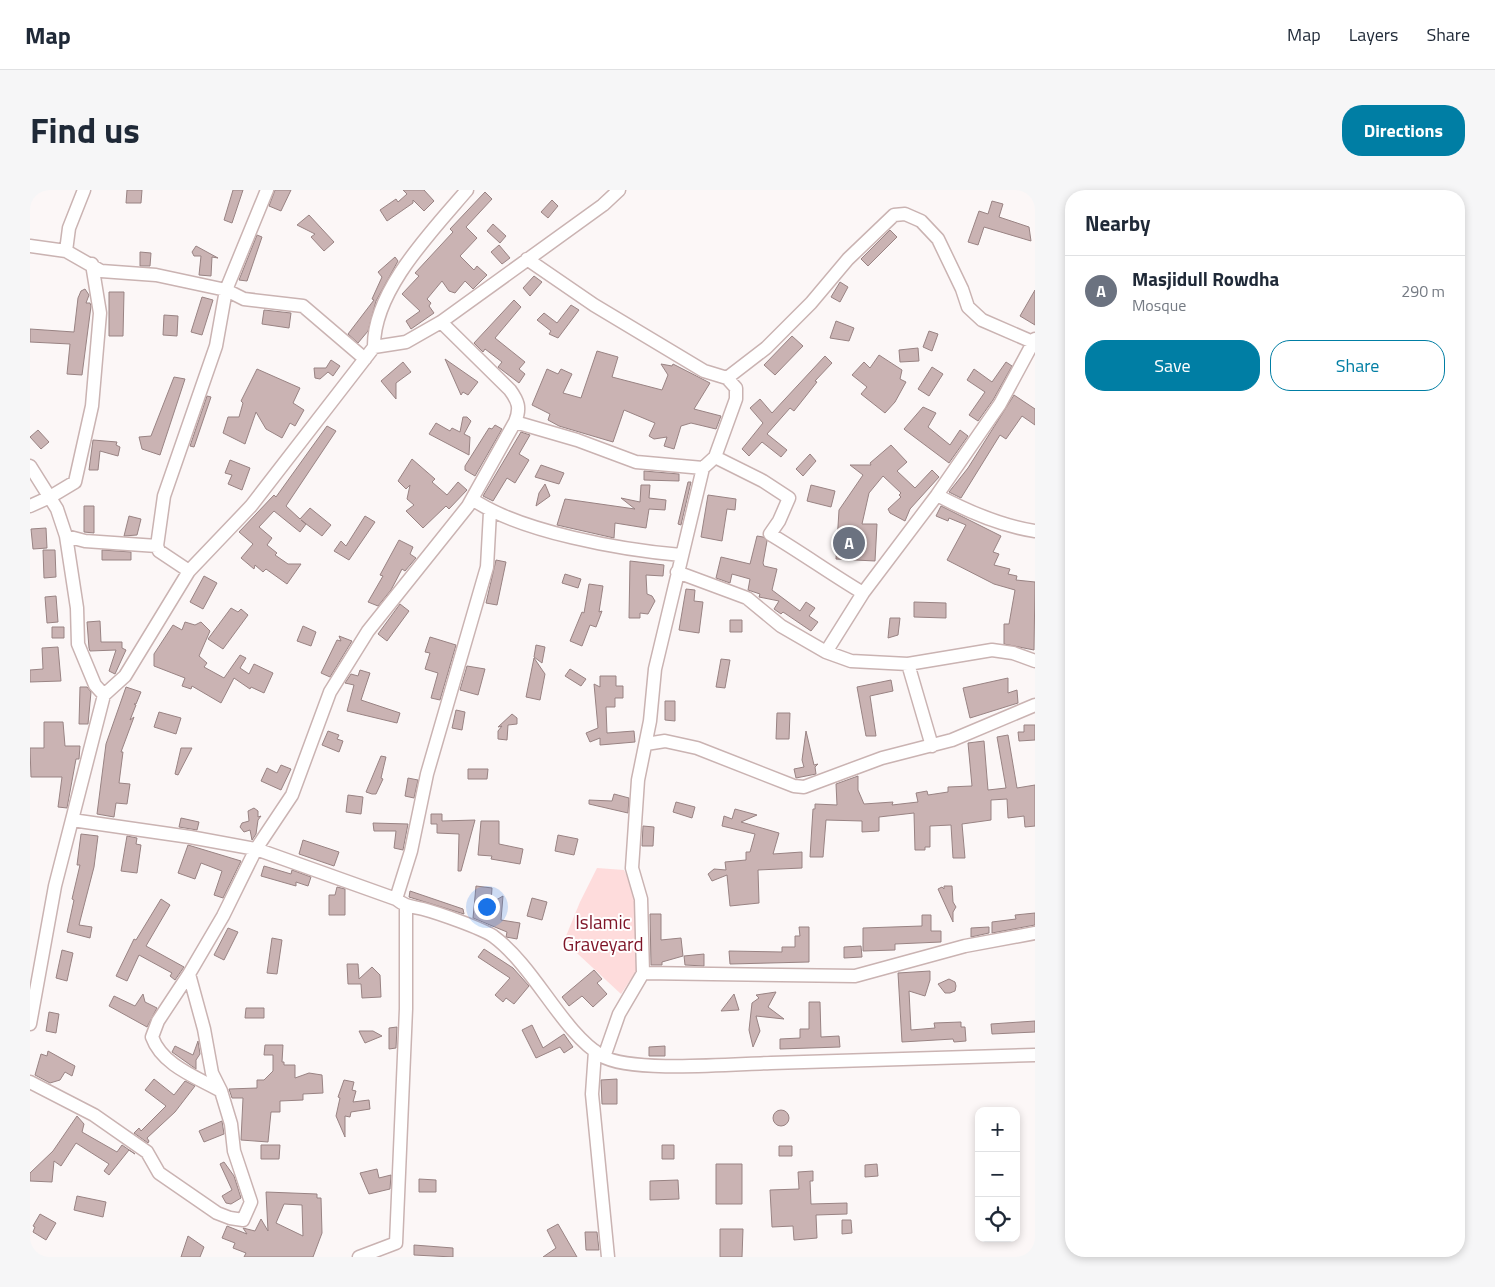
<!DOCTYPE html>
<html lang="en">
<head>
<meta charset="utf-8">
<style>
	body { margin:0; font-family:"Titillium Web",sans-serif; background:#f6f6f7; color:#1f2937 }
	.controls { position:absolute; right:15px; bottom:15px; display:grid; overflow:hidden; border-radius:10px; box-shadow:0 2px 8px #0003 }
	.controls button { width:45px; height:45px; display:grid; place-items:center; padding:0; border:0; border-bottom:1px solid #e0e1e3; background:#fff; color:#1f2937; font:25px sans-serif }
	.you { position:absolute; left:456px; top:716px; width:18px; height:18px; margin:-12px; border:4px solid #fff; border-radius:50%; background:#1a73e8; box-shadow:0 0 0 8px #1a73e833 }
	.badge { display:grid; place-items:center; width:32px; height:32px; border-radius:50%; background:#007ea4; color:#fff; font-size:16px; font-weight:700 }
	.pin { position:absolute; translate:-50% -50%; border:2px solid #fff; box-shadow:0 1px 5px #0006 }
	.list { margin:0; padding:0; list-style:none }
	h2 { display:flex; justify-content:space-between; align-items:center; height:65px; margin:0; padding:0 20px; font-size:21px }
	h2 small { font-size:16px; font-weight:400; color:#747a83 }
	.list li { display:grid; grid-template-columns:32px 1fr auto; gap:15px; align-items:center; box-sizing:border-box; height:70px; padding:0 20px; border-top:1px solid #e0e1e3 }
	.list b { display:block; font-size:19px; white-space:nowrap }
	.list p { margin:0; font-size:16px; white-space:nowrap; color:#747a83 }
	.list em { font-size:16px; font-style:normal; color:#747a83 }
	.actions { display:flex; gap:10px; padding:15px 20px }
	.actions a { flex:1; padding:11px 0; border:1px solid #007ea4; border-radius:20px; text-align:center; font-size:18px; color:#007ea4 }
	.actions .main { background:#007ea4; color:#fff }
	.icon { flex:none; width:28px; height:28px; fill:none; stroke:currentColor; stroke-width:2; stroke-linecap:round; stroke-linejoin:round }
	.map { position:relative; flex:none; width:1005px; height:1067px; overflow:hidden; border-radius:20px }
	header { display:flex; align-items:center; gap:30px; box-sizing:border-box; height:70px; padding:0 25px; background:#fff; border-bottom:1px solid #e0e1e3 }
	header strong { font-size:24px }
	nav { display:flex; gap:28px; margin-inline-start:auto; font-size:18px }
	.intro { display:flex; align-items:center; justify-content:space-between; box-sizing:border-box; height:120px; padding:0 30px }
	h1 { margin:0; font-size:35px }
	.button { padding:12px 22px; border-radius:20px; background:#007ea4; color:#fff; font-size:18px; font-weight:700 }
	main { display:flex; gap:30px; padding:0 30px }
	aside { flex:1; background:#fff; border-radius:20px; box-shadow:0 2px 8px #0003 }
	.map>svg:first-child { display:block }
	.green { fill:#fedcdc }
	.building { fill:#cab3b3; stroke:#998383; fill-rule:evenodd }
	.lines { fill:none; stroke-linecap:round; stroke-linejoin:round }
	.minor-casing { stroke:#cab3b2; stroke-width:15 }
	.minor { stroke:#fff; stroke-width:12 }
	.labels { text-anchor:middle; stroke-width:4; stroke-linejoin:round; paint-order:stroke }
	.park-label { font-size:19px; fill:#7e1427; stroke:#fff }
</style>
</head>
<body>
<header>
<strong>Map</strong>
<nav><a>Map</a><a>Layers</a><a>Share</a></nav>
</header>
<div class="intro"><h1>Find us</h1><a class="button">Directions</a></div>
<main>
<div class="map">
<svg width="1005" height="1067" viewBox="0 0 1005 1067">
	<rect width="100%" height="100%" fill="#fcf7f7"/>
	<path class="green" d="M567 678 594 680 604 701 607 780 591 804 534 751 550 712Z"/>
	<path class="building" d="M97 0H112L111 13H96Z
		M203 0H213L202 33 194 30Z
		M245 0H261L251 21 239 16Z
		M373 0H394L404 11 394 21 383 10V13L357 31 350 20 366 9 368 12 377 4Z
		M455 2 462 9 436 37 447 48 430 66 444 80 447 76 457 85 443 99 435 91 425 103 419 101 412 91 397 109 401 113 399 116 404 123 381 139 376 131 390 121 372 104 389 86 385 83 423 42 420 39Z
		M522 10 528 16 518 28 511 22Z
		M962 11 973 14 969 27 999 37 1001 51 954 37 948 55 938 52 949 21 958 24Z
		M279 25 304 52 294 61 281 47 285 44 267 35Z
		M463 34 476 46 470 53 457 41Z
		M860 40 867 47 838 76 831 69Z
		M227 45 232 47 217 91 209 90Z
		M469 55 480 68 472 74 461 62Z
		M166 56 188 68 182 67 181 86 169 85 171 66H164L162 62Z
		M110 62 121 63 120 76H110Z
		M365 67 368 71 346 111 338 141 328 153 318 144 344 110 342 109 352 87 348 82Z
		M504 86 512 92 500 106 493 98Z
		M810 92 818 97 810 112 801 107Z
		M55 99 59 105 56 113H60L61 116 52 185 37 184 40 154 0 152V139L44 142 48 108 51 101Z
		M1005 100V135L990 126Z
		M79 102H94L93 146H79Z
		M172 107 183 110 172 145 161 142Z
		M484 110 491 117 465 148 495 172 489 179 495 184 489 193 468 177 472 172 455 159 453 162 444 153Z
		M541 115 549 120 528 148 519 144 521 141 507 130 514 123 527 133Z
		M234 120 261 123 259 138 232 134Z
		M134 125 148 126 147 146 133 145Z
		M806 131 824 138 819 151 800 148Z
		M899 141 908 144 902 161 893 157Z
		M762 146 773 156 745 185 734 175Z
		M888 158 889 171 870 172 869 160Z
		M567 161 588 167 582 187 632 200 638 185 631 174 642 176 643 174 680 193 664 219 691 226 686 239 661 233 651 236 644 259 634 256 637 247 624 249 619 246 625 233 594 220 583 252 529 236 518 230 520 224 502 215 517 179 528 184 531 179 542 184 533 203 551 208Z
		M849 165 872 180 870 189 876 192 865 212 855 223 831 204 837 197 822 185 834 172 840 178Z
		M795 166 802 173 785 191 787 192 764 221 760 218 737 244 757 260 751 267 732 252 719 266 712 259 733 233 720 218 730 209 742 223Z
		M415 169 448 192 438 205 433 202 431 205Z
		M301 170 310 176 303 186 298 182 290 189 285 188 284 178H296Z
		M373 172 381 182 366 193V209L351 191Z
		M976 172 982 176 963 210 948 231 939 225 955 202 937 190 944 179 962 192Z
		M902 177 913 184 899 206 888 199Z
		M227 179 270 198 263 213 274 220 265 236 260 233 252 248 236 239 226 222 215 254 193 243 198 227H209L213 213 211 211Z
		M144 187 155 189 130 265 112 259 109 247 121 246Z
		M984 205 1005 219V235L992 226 976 249 970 245 931 308 919 302 938 278Z
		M177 206 181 207 164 257 160 256Z
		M893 217 906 223 898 237 920 255 930 240 938 246 919 273 875 240 874 239Z
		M433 227H437L441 231 434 244 440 247 439 265 399 244 406 233 420 241 422 238 430 242Z
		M465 235 472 239 445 286 435 280V276L459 238 462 239Z
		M297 236 306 241 256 316 270 329 280 318 301 335 292 346 271 330 276 334 270 342 244 321 229 337 242 348 237 355 247 363 245 365 258 374H271L257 394 236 379 233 382 225 375 224 379 211 368 223 354 209 342 244 305 246 307Z
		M8 240 19 252 11 259 0 247Z
		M491 242 500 245 489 264 499 270 485 293 477 288 463 311 453 306Z
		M63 250 87 252 86 255 90 257 88 266 70 261 68 280H59Z
		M861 255 877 272 867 281 885 298 902 280 909 287 880 319 875 331 860 323 858 319 871 307 869 305 871 303 853 286 839 303 832 334H847L845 371 806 369 809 320 833 285 820 275H841L840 273Z
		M780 264 786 271 773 286 766 279Z
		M382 269 405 289 402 292 417 305 428 292 437 300 419 319 416 316 393 338 376 321 384 315 377 309 380 295 376 299 368 291Z
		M200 270 220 278 212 300 198 294 202 285 195 283Z
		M511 275 534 283 529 294 505 287Z
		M614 281 649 284V291L614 290Z
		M658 292H661L651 335 648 334Z
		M515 294 520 306 506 316 509 303Z
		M611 295H620L619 308 636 310 635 320 619 319 616 338 585 333 584 348 527 335 535 309 605 319 591 308 610 312Z
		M781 295 805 301 801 317 777 311Z
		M678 305 706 309 705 320 697 319 692 351 671 347Z
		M54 316H64V343L54 342Z
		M911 316 971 346 963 362 969 364 964 375 980 379 978 384 987 386 986 390 1005 392 1004 460 974 454V434H979L985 400 964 394 917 370 936 335 919 328 918 331 906 326Z
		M99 326 111 329 107 345 94 346Z
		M335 326 345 332 319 370 304 361 311 351 316 356Z
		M16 338 17 358 3 359 1 339Z
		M727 346 733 347 737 351 733 373 734 376 747 379 742 400 770 421 776 412 785 418 779 426 788 432 781 441 753 422 751 424 744 419 749 411 729 407 730 404 718 400 720 389 702 384 700 393 686 388 691 367 720 374Z
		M369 350 383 357 380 364 386 368 375 381 372 379 361 400 348 416 338 412 353 386 350 385Z
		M13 360H25L26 387 14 388Z
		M72 360 101 362V370H72Z
		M466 370 476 372 467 415 456 413Z
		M600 371 634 375 633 386 616 385 617 404 622 406 625 411 618 424 610 423V428H599Z
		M535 384 551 389 548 398 532 393Z
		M174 386 187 393 173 419 160 412Z
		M559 394 573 396 569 422 572 421 566 437 560 435 552 456 540 451 552 422 554 423Z
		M656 399 665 400 664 411 673 412 669 443 649 440Z
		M26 406 28 432 17 433 15 407Z
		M884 412 916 413V428L884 427Z
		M370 414 379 421 357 451 348 444Z
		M201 418 208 422 211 419 218 425 193 459 178 449Z
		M860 428H870L868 445 858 448Z
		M700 430H712V442H700Z
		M70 431 71 452H92V458L96 460 85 484 79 481 86 460 60 461 59 458 57 432Z
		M155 432 165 435 171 432 180 441 169 466 177 473 174 477 194 488 210 465 216 468 210 478 219 484 224 474 243 483 234 503 221 497 220 499 204 488 191 513 162 496 161 499 152 496 155 488 124 476V464L143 435 152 440Z
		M273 436 286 442 281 456 267 451Z
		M22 437H34V448H22Z
		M309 446 322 451 300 487 291 483 307 450 311 451Z
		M400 447 426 455 410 510 401 508 408 483 395 479 400 463 395 462Z
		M506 455 515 457 512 473 504 467Z
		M28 457 31 491 0 492V480L13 479 12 458Z
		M504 468 515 484 510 510 496 507Z
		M691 469 700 470 695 498 686 497Z
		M437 476 455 479 448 505 430 500Z
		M540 479 556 489 551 496 535 486Z
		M330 480 340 483 331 510 370 523 367 533 317 521 324 495 315 493 321 484 328 486Z
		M570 486H586V496H593V508H585V517H576L577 543 604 541 605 552 570 555V548L560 552 556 543 568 538 564 494 570 497Z
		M978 488V503L987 500 988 513 940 528 933 498Z
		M861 490 863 501 840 506 846 546H836L827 497Z
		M50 497H57L61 502 58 534H49Z
		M96 497 111 502 106 514H104L106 515 100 530 104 527 91 562H93L89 593 100 594 97 614 86 613 84 627 67 624 76 554Z
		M635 511H645V531L635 530Z
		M426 520 435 522 432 540 422 538Z
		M129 522 151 528 146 544 124 537Z
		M747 523H760L759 549H746Z
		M482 524 487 528V534L478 535 477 550 468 549V541L472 536 468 537Z
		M14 532H33L35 556H50L49 569H46L37 618 28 617 32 587H1L0 558H14Z
		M994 535H1005V550L989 551 988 542H994Z
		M298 541 309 545 307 549 313 551 309 562 292 555Z
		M776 541 784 575 788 574 785 577 786 584 766 588 764 579 774 577 772 570Z
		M978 545 987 598 1005 595V636L995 637 994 626 978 628 977 609 961 610V630L932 634 935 668H923L921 635 900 636V657H895V660H885L884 623 849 627V641L832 642V631L796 630 793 667H780L783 619H785V614L807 615 806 594 828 586V600L834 614 863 612 862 615 888 612 886 603 897 601 898 605 918 602V597L942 596 938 553 954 551 958 600 976 598 967 547Z
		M151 558H162L148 585 145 584Z
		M351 566 356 567 351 588 353 589 346 604H342L336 602Z
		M251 575 261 579 251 600 231 591 237 578 247 583Z
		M438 579H458L457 589H438Z
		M378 588 388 590 384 608 375 606Z
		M584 604 599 608 598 623 559 614V610L582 611Z
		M318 605 333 607 331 624 316 622Z
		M646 612 665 617 662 628 643 622Z
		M224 618 228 621V627L231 626 228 630 226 644 222 650 220 640 214 642 210 637 212 633 219 631 218 621Z
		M705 619 727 625 711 632 749 643 743 664 772 662V678L728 680 729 713 700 716 697 685 682 691 678 684 684 679 696 680 695 672 716 670V662H720L725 644 692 636 694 626 702 629Z
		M401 624H412V631L445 630 431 681H428L429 644 407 643V634H401Z
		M151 628 169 632 167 640 149 637Z
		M451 631H469V654L493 659 490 674 461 669 462 666 448 665Z
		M343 633 378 634 373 660 364 658 366 641H344Z
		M613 636 624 637 623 656H612Z
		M51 644 68 646 64 677 49 735 62 737 60 748 37 742 44 710 42 709 50 675H47Z
		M528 645 548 649 544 665 525 661Z
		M97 646 107 648 106 654 111 655 107 683 91 681Z
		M273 650 309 662 304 676 269 664Z
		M158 655 211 671 193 708 184 705 192 681 171 673 165 689 148 683Z
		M234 676 261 684 262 680 281 687 278 696 266 692V696L231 686Z
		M446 696 462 698 461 713 473 706 471 730 490 733 487 749 476 747 477 742 443 728Z
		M914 696H922L923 712 926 717 923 722V732L908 699 912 697 914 699Z
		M307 697 315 699V725H299V705H305Z
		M380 701 433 719 434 724 379 707Z
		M502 708 517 712 512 730 497 726Z
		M131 709 140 715 116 756 154 777 145 790 140 786 142 783 109 765 97 791 86 786 104 749 106 750Z
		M1005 723V735L962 743V732L986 729 985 725Z
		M620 724H631V750L651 748 653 766 632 772V775H621Z
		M892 725H901V741H911V752L865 754V760L833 761V738L892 736Z
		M769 737H779V772L700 774 699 761 752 762V757H765V746H770Z
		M959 737V743L941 747V738Z
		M198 738 208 742 194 770 184 765Z
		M242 748 252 750 247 784 237 783Z
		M831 756 832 767 814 768V757Z
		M454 759 483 778 499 796 484 814 476 808 473 812 465 805 480 788 448 767Z
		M32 760 43 763 37 791 26 788Z
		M674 764V776L655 775 654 766Z
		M317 774H328L329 789 342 777 350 785 351 807 332 808 331 794H318Z
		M564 780 572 789 567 793 577 804 563 817 552 806 539 816 532 807Z
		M900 781V790L895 806 879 801 881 840 905 838 904 833 931 832V837H935L936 851 924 852 923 849 872 852 868 783Z
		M919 789 925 792 926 796 925 801 920 803H915L908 794Z
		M746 802 738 817 754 829 726 826 730 841 723 857 719 840 722 813 729 808 726 805Z
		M113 804 115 812 127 818 117 837 79 816 84 806 105 816Z
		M704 804 709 820 691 821Z
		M779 812H790L791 847 809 846 810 857 750 859V849L770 848V839H779Z
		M216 818H234V828H215Z
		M19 822 29 824 26 843 16 841Z
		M1005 831V842L962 844 961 834Z
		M502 835 513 858 534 844 543 857 534 863 530 857 506 868 492 840Z
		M367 837 366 858 359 859V838Z
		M329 841H343L352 846 335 853Z
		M168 851 170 864 166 870V879L142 862 145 856 163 865Z
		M235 855H253L252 872H254V875H265V888L279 883 292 885 293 903 273 904V910L250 911V922H241L238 952 211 950 213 908H202L199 899 227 898V890H234L243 881V865H234Z
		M635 856V866H619V857Z
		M18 861 45 876 42 886 35 882 30 890 20 893 5 885 11 864 17 866Z
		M124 889 144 905 155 891 165 896 145 922 117 948 119 951 118 953 104 943 109 938 111 941 136 916 115 900Z
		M587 889V914H572L571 890Z
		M314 890 324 892 322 900 326 901 323 912 339 910 340 919 321 922 320 927 315 926V947L306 926 310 908 308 907Z
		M743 928a8 8 0 1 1 16 0a8 8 0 1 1-16 0Z
		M47 926 54 934 52 942 87 962 92 955 105 964 99 960 79 985 74 981 79 974 46 953 31 976 24 971 22 992 0 991V983L23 961Z
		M192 931 194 944 174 952 169 941Z
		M231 955H250L249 969H231Z
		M632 955H644V969H632Z
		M749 956H762V966H749Z
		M194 972 204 986 211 1008 201 1014 196 1013 192 1006 202 1000 190 974Z
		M686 974H712V1014H686Z
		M847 974 848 986 835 987V975Z
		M347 979 349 988 361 985 360 999 339 1004 330 983Z
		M783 981V991H780L781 1014 817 1013V1024L786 1025 787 1048 764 1050 763 1036 742 1037 740 1000 769 999 768 982Z
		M389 989 406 990V1002H389Z
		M648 990 649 1009 620 1010V991Z
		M236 1002 287 1004V1008H291L292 1043 283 1067H214L216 1063 203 1058 205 1053 192 1048 197 1036 217 1044 213 1038 225 1041 231 1029 238 1041ZM254 1014 272 1015 273 1046 246 1033Z
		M47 1006 76 1012 73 1027 44 1020Z
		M10 1024 26 1033 16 1050 3 1042 5 1037 3 1036Z
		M812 1030H821L822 1043 812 1044Z
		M528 1034 547 1067H513L526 1058 517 1040Z
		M690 1039H713L712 1067H690Z
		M555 1042H567L569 1060H556Z
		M158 1046 174 1057 170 1067H151Z
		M384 1055 423 1058V1067L384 1065Z"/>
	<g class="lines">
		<defs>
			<path id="minor" d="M0 56 36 61 71 81 126 85 196 100 214 109 273 116 335 169
				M36 61 39 38 54 0
				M497 69 564 115 674 181 697 188 706 198V209L685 267 673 278 625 479 620 531 608 590 602 678 611 709 613 783 589 824 574 867
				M344 157C343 101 402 41 437 0
				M697 188 736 158 781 113 818 69 864 25 875 24 891 31 908 49 932 99 938 117 952 130 1005 153
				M485 232 547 250 606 272 673 278
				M685 267 733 291 759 308 749 331 740 344C772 363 801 384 833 403
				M0 276 27 319 36 346 47 418 48 454 65 495 74 505
				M907 305C937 321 971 336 1005 341
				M442 309C490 342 592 360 651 365
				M0 316 20 307 45 292 62 216 70 123 62 74
				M36 346 55 351 127 356
				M159 381 129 361 127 356 134 306 186 156 196 100 237 0
				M647 382 717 408 751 436 796 462 821 471 878 474 962 460 983 463 1005 471
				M796 462 833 403 907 305 970 214 1005 149
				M878 474 902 556
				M616 554 635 551 667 558 764 596 774 597 852 568 922 550 1005 515
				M42 630 160 647 226 659 366 709C376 717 381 716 393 719 408 723 451 738 463 746 506 778 531 841 572 866 600 883 704 874 741 873 829 870 917 867 1005 865
				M366 709 381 661 397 584 457 377 460 322
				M613 783 825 786 935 756 1005 743
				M159 784 174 839 182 883 191 901
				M0 834 25 696 74 505 95 486 159 381 221 316 344 157 376 152 411 132 573 15 589 0
				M565 861 562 904 578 1067
				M0 892 64 925 117 962 129 983 187 1023 200 1028 213 1030 221 1012 204 961 201 934 191 901C166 887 132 875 122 847L128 831 159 784 193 726 226 659 262 605 300 502 338 441 438 316 485 232C491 218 488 211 480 200L411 132
				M329 1067 366 1053 376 819V717"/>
		</defs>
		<use href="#minor" class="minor-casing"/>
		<use href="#minor" class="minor"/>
	</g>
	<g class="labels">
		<g class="park-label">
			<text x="573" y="739">Islamic<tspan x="573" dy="22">Graveyard</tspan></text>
		</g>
	</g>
</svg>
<div class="controls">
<button>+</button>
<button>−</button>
<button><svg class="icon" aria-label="locate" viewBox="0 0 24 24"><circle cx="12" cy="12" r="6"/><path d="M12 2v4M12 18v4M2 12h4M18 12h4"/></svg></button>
</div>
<div class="you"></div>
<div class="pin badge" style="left:819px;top:353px;background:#6b7280">A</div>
</div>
<aside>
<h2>Nearby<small></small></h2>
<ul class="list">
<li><span class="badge" style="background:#6b7280">A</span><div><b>Masjidull Rowdha</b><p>Mosque</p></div><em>290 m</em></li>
</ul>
<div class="actions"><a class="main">Save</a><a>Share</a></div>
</aside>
</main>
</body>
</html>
